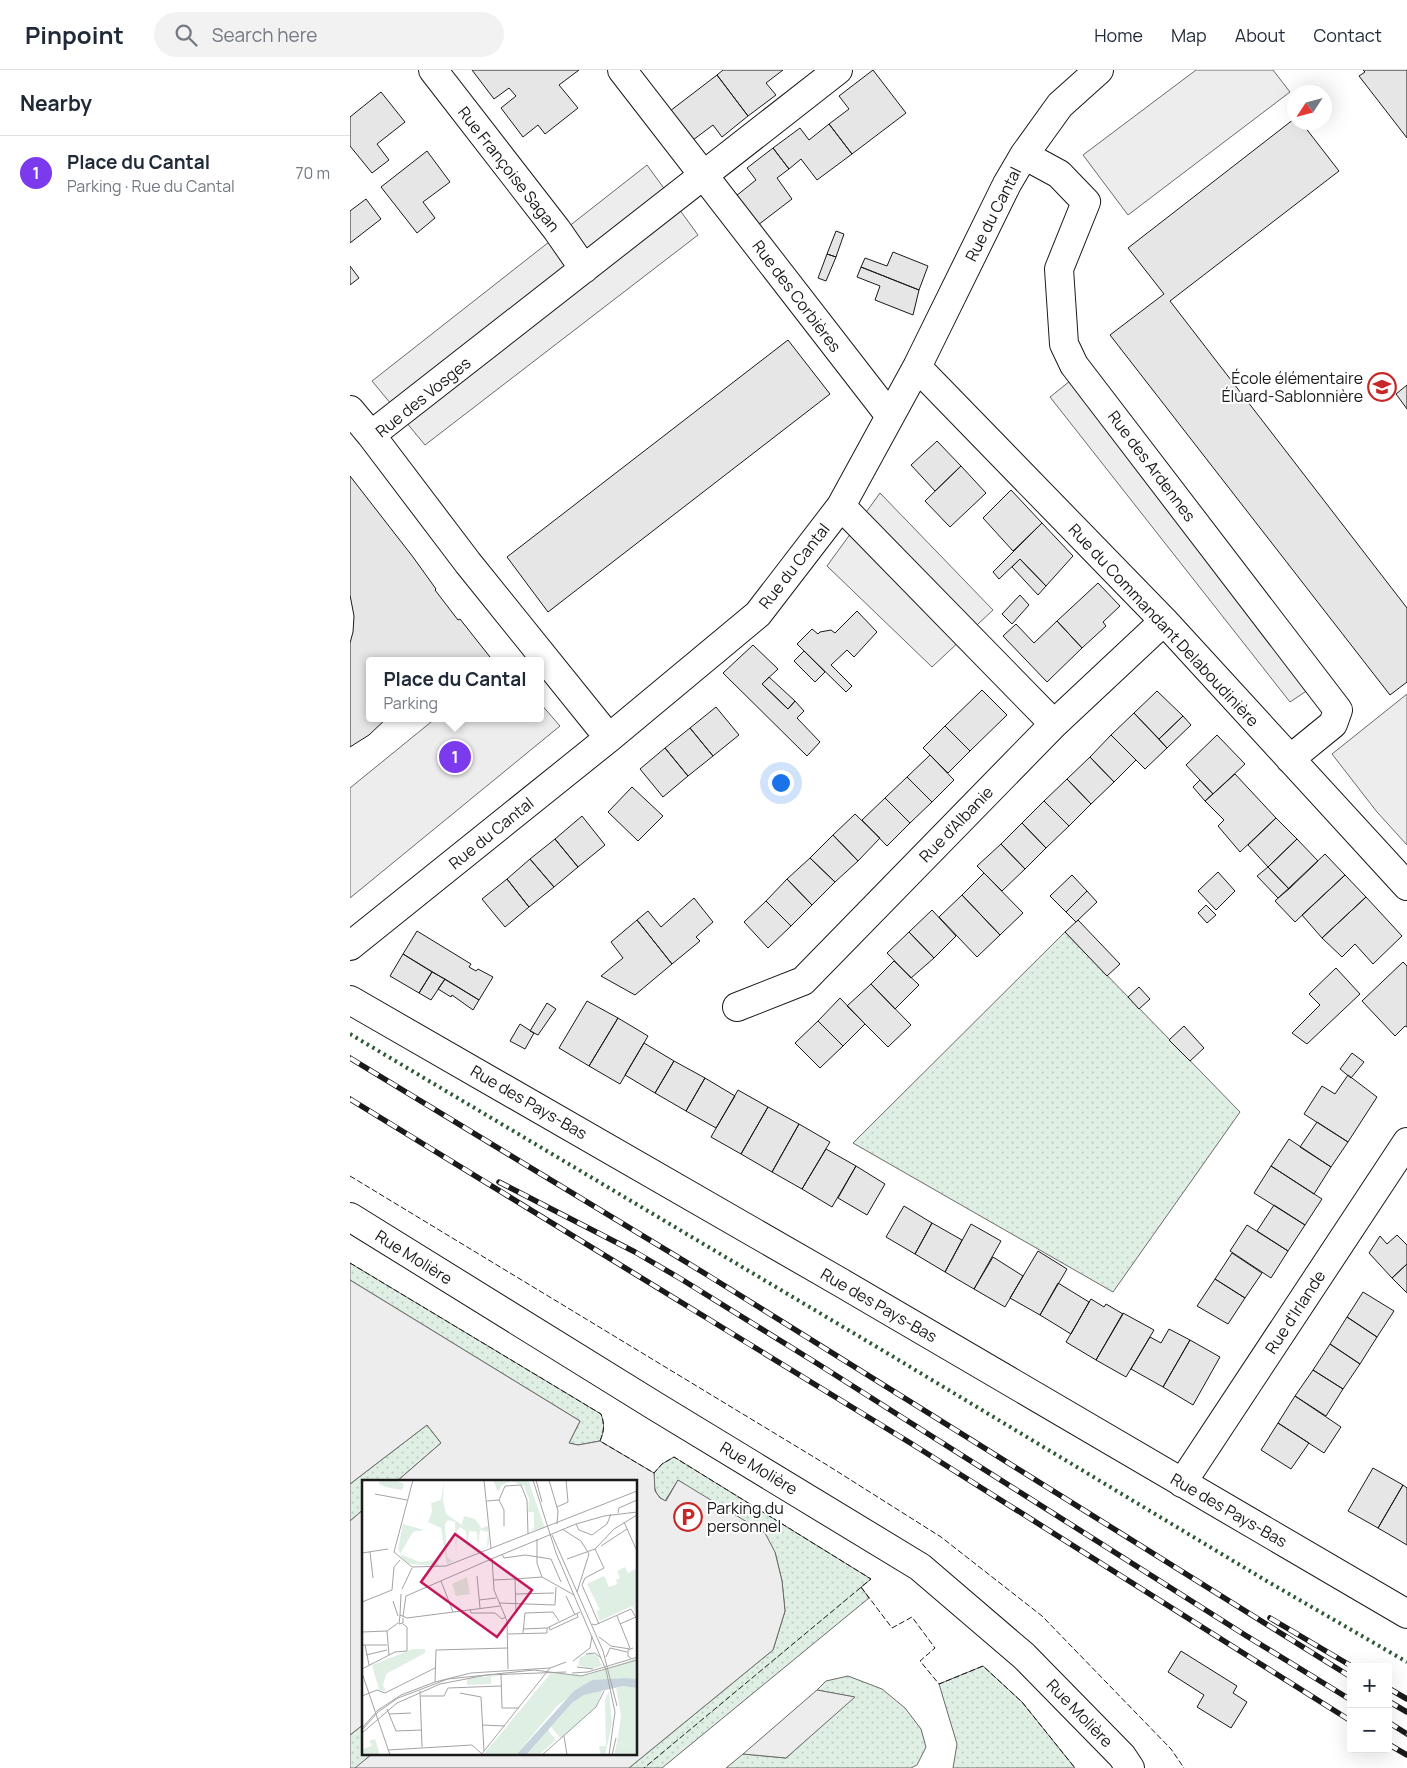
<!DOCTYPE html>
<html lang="en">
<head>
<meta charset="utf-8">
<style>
	body { margin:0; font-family:Manrope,sans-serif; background:#f2f2f3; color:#1f2937 }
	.controls { position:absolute; right:15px; bottom:15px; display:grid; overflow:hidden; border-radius:5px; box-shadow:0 5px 20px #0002 }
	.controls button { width:45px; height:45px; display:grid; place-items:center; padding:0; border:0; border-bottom:1px solid #e0e1e3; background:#fff; color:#1f2937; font:25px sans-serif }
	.compass { position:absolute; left:937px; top:15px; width:45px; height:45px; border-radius:50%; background:#fff; box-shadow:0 5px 20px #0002; rotate:234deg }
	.you { position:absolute; left:430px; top:712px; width:18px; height:18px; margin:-12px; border:4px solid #fff; border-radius:50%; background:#1a73e8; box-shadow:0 0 0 8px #1a73e833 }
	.badge { display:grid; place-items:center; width:32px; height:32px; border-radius:50%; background:#7c3aed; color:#fff; font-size:16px; font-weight:700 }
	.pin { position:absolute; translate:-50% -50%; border:2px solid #fff; box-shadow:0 1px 5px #0006 }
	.popup { position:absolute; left:16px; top:587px; width:178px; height:65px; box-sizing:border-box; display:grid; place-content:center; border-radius:5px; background:#fff; filter:drop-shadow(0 1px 4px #0005); font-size:16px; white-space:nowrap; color:#747a83 }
	.popup b { font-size:19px; color:#1f2937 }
	.popup::after { content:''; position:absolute; left:50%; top:100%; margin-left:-10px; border:10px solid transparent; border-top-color:#fff }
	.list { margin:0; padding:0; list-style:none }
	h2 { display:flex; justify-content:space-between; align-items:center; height:65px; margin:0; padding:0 20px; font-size:21px }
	h2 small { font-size:16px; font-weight:400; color:#747a83 }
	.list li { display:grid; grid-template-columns:32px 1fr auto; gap:15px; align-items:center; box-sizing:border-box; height:75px; padding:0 20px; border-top:1px solid #e0e1e3 }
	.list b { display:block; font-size:19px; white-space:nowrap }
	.list p { margin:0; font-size:16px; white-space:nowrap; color:#747a83 }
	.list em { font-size:16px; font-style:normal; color:#747a83 }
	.icon { flex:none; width:28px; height:28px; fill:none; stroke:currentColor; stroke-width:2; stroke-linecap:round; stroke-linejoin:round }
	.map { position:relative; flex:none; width:1057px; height:1698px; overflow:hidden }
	header { display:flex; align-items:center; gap:30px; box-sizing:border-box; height:70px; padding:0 25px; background:#fff; border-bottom:1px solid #e0e1e3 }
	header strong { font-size:24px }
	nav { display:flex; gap:28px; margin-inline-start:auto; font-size:18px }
	.search { width:350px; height:45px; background:#f2f2f3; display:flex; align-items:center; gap:12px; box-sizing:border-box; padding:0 18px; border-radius:28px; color:#747a83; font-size:19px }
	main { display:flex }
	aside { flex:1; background:#fff }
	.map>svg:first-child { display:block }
	.grass { fill:url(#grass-dots); stroke:#6a6a6a }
	.parking { fill:#ededed; stroke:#6a6a6a }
	.building { fill:#e6e6e6; stroke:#1a1a1a }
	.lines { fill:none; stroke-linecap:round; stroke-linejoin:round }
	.minor-casing { stroke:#1a1a1a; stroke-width:30 }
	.minor { stroke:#fff; stroke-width:28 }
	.rail-casing { stroke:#1a1a1a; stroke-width:5.5 }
	.rail { stroke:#fff; stroke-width:4; stroke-dasharray:11; stroke-linecap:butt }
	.hedge { stroke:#2b5a34; stroke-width:4; stroke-dasharray:2.5 4; stroke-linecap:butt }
	.fence { stroke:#1a1a1a; stroke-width:1; stroke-dasharray:6 2.5; stroke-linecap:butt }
	.labels { text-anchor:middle; stroke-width:4; stroke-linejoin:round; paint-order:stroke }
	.street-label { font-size:16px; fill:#1a1a1a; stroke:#fff }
	.poi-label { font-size:16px; fill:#1a1a1a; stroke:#fff; text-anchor:end }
	.inset-road { fill:none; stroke:#a3a3a3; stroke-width:1 }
	.view { fill:#c2185b; fill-opacity:0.15; stroke:#c2185b; stroke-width:2.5 }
	.inset-edge { fill:none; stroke:#1a1a1a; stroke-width:2.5 }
</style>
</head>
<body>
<header>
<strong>Pinpoint</strong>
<div class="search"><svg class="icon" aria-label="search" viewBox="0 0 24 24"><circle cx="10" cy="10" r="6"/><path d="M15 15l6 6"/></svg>Search here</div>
<nav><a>Home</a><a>Map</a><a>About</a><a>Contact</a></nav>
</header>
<main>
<aside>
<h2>Nearby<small></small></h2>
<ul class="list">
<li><span class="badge">1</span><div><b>Place du Cantal</b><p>Parking · Rue du Cantal</p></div><em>70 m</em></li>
</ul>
</aside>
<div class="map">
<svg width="1057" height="1698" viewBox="0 0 1057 1698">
	<defs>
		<pattern id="grass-dots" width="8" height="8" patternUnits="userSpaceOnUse" patternTransform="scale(1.25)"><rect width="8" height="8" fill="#e0efe3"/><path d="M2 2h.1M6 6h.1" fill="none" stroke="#c0ccc2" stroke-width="1.8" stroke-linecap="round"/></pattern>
	</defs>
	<rect width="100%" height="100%" fill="#fff"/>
	<path class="grass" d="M715 862 890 1042 763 1222 503 1073Z
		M0 1193 251 1344C255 1355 254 1361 250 1371L228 1375 219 1373 230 1351 0 1210Z
		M77 1355 91 1373 46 1412H14V1439L0 1451V1414Z
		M324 1387 521 1509 511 1517 519 1528 312 1698H279L423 1580 435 1541 432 1511 425 1482 328 1410 315 1431C304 1425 303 1415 304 1403L312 1394Z
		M633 1596 672 1632 725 1698H603L607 1674 589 1614Z
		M498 1606 532 1619 555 1638 571 1659 576 1677 567 1695 561 1698H376L393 1684 436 1688 504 1627 467 1620 476 1611Z
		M14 1654V1684H23L6 1698H0V1665Z"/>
	<path class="parking" d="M846 0H923L940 22 778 145 733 85Z
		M297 95 348 165 75 375 22 311Z
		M740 295 979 606 940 632 700 327Z
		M530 423 643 540 582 597 477 496Z
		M1057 624V775L1027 742 982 684Z
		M190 633 210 656 0 828V718L86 648H190Z
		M0 1210 230 1351 219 1373 228 1375 250 1371 304 1403 305 1421 310 1428 316 1431 328 1410 415 1463 425 1482 432 1511 435 1541 423 1580 279 1698H5L22 1684H286V1412H46L91 1373 77 1355 0 1414Z
		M14 1439V1654L0 1665V1451Z
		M467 1620 505 1627 436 1688 393 1684Z"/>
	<path class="building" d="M122 0H229L209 15 228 38 195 64 188 55 173 67 151 38 166 26 159 18 144 29Z
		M373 0H433L416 13 426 25 398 46 367 5Z
		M523 0 556 43 502 84 479 54 499 39 489 26Z
		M1013 0H1057V68L1009 6 1015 2Z
		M367 5 398 46 372 67 363 55 343 70 320 41Z
		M31 22 55 52 27 74 39 90 22 103 0 76V47Z
		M944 49V52H951L989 101 820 231 1057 538V612L1040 625 760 265 814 224 778 178Z
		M479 54 502 84 467 110 451 89 439 99 423 78 450 58 459 70Z
		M423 78 439 99 427 108 442 129 408 155 386 126 406 110 397 98Z
		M77 81 100 112 73 132 85 148 67 163 31 117Z
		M16 129 31 149 0 173V141Z
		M486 161 494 164 486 187 477 184Z
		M543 182 578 196 569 220 511 197 515 188 537 196Z
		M477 184 486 187 476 211 468 208Z
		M0 196 9 208 0 215Z
		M511 197 569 220 563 245 525 230 530 216 507 207Z
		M438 270 480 324 198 542 157 487Z
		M1057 315V339L1046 324Z
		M587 371 611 396 585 421 561 395Z
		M611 396 636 423 600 457 575 431Z
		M0 406 63 487 86 519 85 520 108 550 110 549 140 587 135 591H20V648H37L19 665 0 677V573L3 562 4 546 0 525Z
		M661 420 692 453 663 481 633 448Z
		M692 453 723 486 696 516 670 489 649 509 643 502Z
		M670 489 696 516 688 525 662 497Z
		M748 513 770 536 753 552 756 556 732 578 707 551Z
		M670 525 679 535 662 554 652 544Z
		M507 541 527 562 504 587 497 580 481 595 502 616 496 622 447 574 462 559 468 564 470 562 481 560 485 563Z
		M707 551 732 578 697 612 653 566 666 554 684 573Z
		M403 575 428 599 412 614 438 639 445 631 454 641 447 648 470 672 457 686 373 603Z
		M454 581 475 602 465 612 444 591Z
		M419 607 445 631 438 639 412 614Z
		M632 620 657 645 620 681 595 656Z
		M807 621 833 646 809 669 784 643Z
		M366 637 389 665 363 686 340 658Z
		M784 643 817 678 795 699 761 665Z
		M833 646 841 655 817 678 809 669Z
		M595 656 620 681 598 703 573 678Z
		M340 658 363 686 338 706 315 678Z
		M761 665 786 690 764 712 740 687Z
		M867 665 895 694 863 724 836 695Z
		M315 678 338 706 313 727 290 699Z
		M580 685 604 710 582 732 557 707Z
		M740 687 764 712 741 734 717 709Z
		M885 704 926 748 890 782 868 756 874 750 855 731Z
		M557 707 582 732 560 753 535 728Z
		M717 709 741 734 719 756 694 731Z
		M850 710 863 724 855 731 843 717Z
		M282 717 313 746 288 771 258 742Z
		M535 728 560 753 537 776 512 750Z
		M694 731 719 756 696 778 672 753Z
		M505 744 530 768 508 791 483 765Z
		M232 746 255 775 228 797 205 769Z
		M926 748 947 769 918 797 898 775Z
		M672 753 696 778 675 799 651 774Z
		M483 765 508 791 485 812 460 788Z
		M205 769 228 797 204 817 180 789Z
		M947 769 968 791 939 819 918 797Z
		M651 774 675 799 652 821 627 796Z
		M975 784 995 805 945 852 925 831Z
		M460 788 485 812 462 835 437 809Z
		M180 789 204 817 179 837 157 809Z
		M918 797 939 819 928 828 907 806Z
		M868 802 885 821 866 840 848 821Z
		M634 803 673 843 650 865 612 825Z
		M722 805 737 821 716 842 700 826Z
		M995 805 1016 827 972 868 952 845Z
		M157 809 179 837 155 857 132 829Z
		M437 809 462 835 441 856 416 831Z
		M737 821 747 832 726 852 716 842Z
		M612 825 650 865 627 887 589 847Z
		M1016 827 1052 866 1023 894 1005 874 992 887 972 868Z
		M344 828 363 852 346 867 350 871 322 894 287 850 298 841 311 857Z
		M416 831 441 856 418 878 394 852Z
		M856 835 866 845 857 853 848 843Z
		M582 840 606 866 584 888 559 862Z
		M287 850 322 894 285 925 251 906 273 888 261 872Z
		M728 850 770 894 757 906 715 862Z
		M67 861 121 894 119 897 126 901 128 899 143 907 129 930 53 884Z
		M559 862 584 888 561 908 537 883Z
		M53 884 82 902 69 923 40 906Z
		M544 891 569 915 545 939 521 914Z
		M1053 892 1057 896V957L1055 956 1045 966 1012 931Z
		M986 898 1010 924 957 974 942 963 970 935 959 924Z
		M82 902 95 909 81 930 69 923Z
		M95 909 129 930 123 940 102 925 101 927 88 919Z
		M521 914 561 955 538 977 497 936Z
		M789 917 800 929 789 939 778 927Z
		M490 928 515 954 493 976 468 951Z
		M237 931 268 948 239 996 209 978Z
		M197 933 206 939 188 965 180 961Z
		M268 948 298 966 270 1014 239 996Z
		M468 951 493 976 470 998 445 973Z
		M170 954 184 963 175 979 160 971Z
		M834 956 854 978 840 991 819 970Z
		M294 973 324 991 305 1023 275 1005Z
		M1002 983 1014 992 1001 1008 990 999Z
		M324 991 355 1008 336 1041 305 1023Z
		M998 1005 1027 1027 998 1072 954 1044 972 1016 985 1024Z
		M355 1008 385 1026 366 1058 336 1041Z
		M388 1020 418 1037 391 1084 361 1067Z
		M418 1037 449 1054 422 1102 391 1084Z
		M967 1052 998 1072 981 1097 950 1077Z
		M449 1054 480 1072 452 1119 422 1102Z
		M939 1069 981 1097 964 1124 921 1096Z
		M476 1079 506 1096 482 1137 452 1119Z
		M506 1096 535 1114 517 1145 488 1128Z
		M921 1096 972 1129 955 1155 904 1123Z
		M924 1135 955 1155 938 1181 907 1161Z
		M554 1136 582 1153 565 1184 536 1167Z
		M582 1153 612 1170 595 1202 565 1184Z
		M621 1154 651 1171 624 1219 595 1202Z
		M897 1155 938 1181 921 1208 880 1181Z
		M1047 1165 1057 1175V1194L1042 1208 1019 1183 1030 1166 1037 1174Z
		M688 1181 717 1199 690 1245 660 1228Z
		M882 1183 912 1203 895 1228 865 1209Z
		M643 1187 673 1206 655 1237 624 1219Z
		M1057 1194V1223L1042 1208Z
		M865 1209 895 1228 878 1254 847 1236Z
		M708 1213 739 1232 721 1264 690 1245Z
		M1013 1222 1044 1241 1027 1267 997 1247Z
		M741 1229 754 1237 756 1234 773 1244 746 1290 716 1272Z
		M773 1243 804 1260 776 1307 746 1290Z
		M997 1247 1027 1267 1010 1294 980 1274Z
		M819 1259 840 1270 813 1317 781 1299 800 1267 811 1273Z
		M840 1270 870 1287 843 1335 813 1317Z
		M980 1274 1010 1294 993 1319 963 1300Z
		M963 1300 993 1319 976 1346 945 1326Z
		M945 1326 991 1357 974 1383 928 1353Z
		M928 1353 959 1373 941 1399 911 1380Z
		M1023 1398 1053 1415 1028 1458 998 1441Z
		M1053 1415 1057 1418V1475L1028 1458Z
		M831 1581 887 1616 883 1623 897 1632 881 1658 847 1637 854 1625 818 1602Z"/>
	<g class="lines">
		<defs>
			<path id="minor" d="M83 0 207 160 234 199
				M272 0 540 346
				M674 85 709 104 736 132 709 199 714 274 724 295 988 640 983 654 940 689
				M567 297 814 551 1057 816
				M0 340 21 365
				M491 436 704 654
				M259 668 118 493 21 365 488 0
				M0 876 259 668 408 544 491 436 567 297 657 114 674 85 710 35 749 0
				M0 930 490 1212 1057 1544
				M387 937 453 911 704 654 814 551
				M0 1147 305 1336 570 1497 674 1586 772 1686 780 1698
				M832 1413 1057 1072"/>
		</defs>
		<use href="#minor" class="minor-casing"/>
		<use href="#minor" class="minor"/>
		<defs>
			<path id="rail" d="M0 988 359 1206 1001 1607
				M0 1029 562 1374 1001 1651
				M149 1112 285 1182 331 1209 468 1294 895 1565 1001 1630
				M920 1548 1003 1597
				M1038 1618 1057 1629
				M1038 1631 1057 1642
				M1038 1652 1057 1664
				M1038 1674 1057 1685"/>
		</defs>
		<use href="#rail" class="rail-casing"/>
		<use href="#rail" class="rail"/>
		<path class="hedge" d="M0 964 537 1283 920 1513 1057 1592"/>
		<path class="fence" d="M0 1106 477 1395 591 1467 692 1546 821 1679 834 1698
			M0 1193 251 1344C255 1355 254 1361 250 1371L304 1403 312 1394 324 1387 521 1509 294 1698
			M511 1517 542 1558 562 1547 585 1578 570 1591 589 1614 633 1596 672 1632 725 1698"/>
	</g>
	<defs>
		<symbol id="school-ring" viewBox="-11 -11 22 22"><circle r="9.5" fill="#fff" stroke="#c62828" stroke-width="1.5"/><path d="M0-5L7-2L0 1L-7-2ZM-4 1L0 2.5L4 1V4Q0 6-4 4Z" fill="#c62828"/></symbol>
		<symbol id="parking-ring" viewBox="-11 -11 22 22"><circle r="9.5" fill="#fff" stroke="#c62828" stroke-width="1.5"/><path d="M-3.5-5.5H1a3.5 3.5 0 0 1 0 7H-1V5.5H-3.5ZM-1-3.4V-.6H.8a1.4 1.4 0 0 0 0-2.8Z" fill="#c62828"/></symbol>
	</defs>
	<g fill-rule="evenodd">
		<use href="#school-ring" x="1016" y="301" width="32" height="32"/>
		<use href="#parking-ring" x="322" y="1431" width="32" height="32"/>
	</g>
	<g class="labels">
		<g class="street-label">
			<text transform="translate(159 99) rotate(52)" y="6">Rue Françoise Sagan</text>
			<text transform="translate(643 144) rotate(-63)" y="6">Rue du Cantal</text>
			<text transform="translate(447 226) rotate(53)" y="6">Rue des Corbières</text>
			<text transform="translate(73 327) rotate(-39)" y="6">Rue des Vosges</text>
			<text transform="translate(802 396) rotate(53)" y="6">Rue des Ardennes</text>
			<text transform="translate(444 496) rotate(-52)" y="6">Rue du Cantal</text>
			<text transform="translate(814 555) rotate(47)" y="6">Rue du Commandant Delaboudinière</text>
			<text transform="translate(606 754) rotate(-46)" y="6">Rue d'Albanie</text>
			<text transform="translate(141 763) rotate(-39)" y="6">Rue du Cantal</text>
			<text transform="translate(179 1032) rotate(30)" y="6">Rue des Pays-Bas</text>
			<text transform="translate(64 1187) rotate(32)" y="6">Rue Molière</text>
			<text transform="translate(529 1235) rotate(30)" y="6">Rue des Pays-Bas</text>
			<text transform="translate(945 1242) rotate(-57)" y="6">Rue d'Irlande</text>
			<text transform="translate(409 1398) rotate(31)" y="6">Rue Molière</text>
			<text transform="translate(879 1440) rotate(30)" y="6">Rue des Pays-Bas</text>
			<text transform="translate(730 1643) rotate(46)" y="6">Rue Molière</text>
		</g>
		<g class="poi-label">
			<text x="1013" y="314">École élémentaire<tspan x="1013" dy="18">Éluard-Sablonnière</tspan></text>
			<text x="357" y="1444" text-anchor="start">Parking du<tspan x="357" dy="18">personnel</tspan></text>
		</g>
	</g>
	<g transform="translate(12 1410)">
		<rect width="275" height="275" fill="#fff"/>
		<path d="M82 0 81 20 84 34 103 47 100 44 102 36 113 39 119 47 116 49 126 46 127 64 125 67 101 77 125 66 126 52 118 50 116 65 115 52 107 51 105 69 104 51 98 47 95 51 94 73 93 42 86 40 83 44 85 77 90 81 97 78 85 84 79 48 66 42 70 32 69 23 79 20ZM131 0H166L183 48 167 51 172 48V32H166L167 19 162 6 149 1 140 5 136 12ZM41 44 62 50 51 52 38 74 58 82 73 80 77 86 48 84 40 78 36 69ZM105 97 108 114 94 116 90 104ZM51 169H63V173L24 194 21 206 24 211 17 210 10 185ZM227 173 235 175 240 186 229 189 216 185 218 178ZM275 178V199L230 200 195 226 154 275H121L189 193 226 195ZM138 195 129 197V204L105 205V199ZM241 209 234 227 199 259 189 247 210 223 222 215ZM13 259 18 275H0V269L10 266 7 261Z" fill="#e0efe3"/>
		<path d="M263 87 266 93 275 88V135L270 126 238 141 234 131 238 130 225 104 242 96 247 107 255 104 254 100 258 98 255 91ZM247 211 250 244 243 275H239L237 266H244L243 220ZM255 262 275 269V275H252Z" fill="#e0efe3"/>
		<path d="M17 0H33L42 4 40 10 34 9 24 7 17 4ZM261 206 275 208V269L255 262 259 236 254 208ZM186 250 194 260 177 275H164Z" fill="#e0efe3"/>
		<path d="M263 198 275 199V208L261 206 222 215 210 223 164 275H154L212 211 230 200Z" fill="#c6d2dc"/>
		<path class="inset-road" d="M122 0 129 68M171 0 194 73 244 190 253 232 247 275M174 0 180 22M187 0 196 31 195 44M13 14 45 20M137 20 142 30V46M125 21 137 20 143 6 159 5 165 20 166 54M195 27 206 22 204 0M256 33 257 28 275 20M262 42 275 71M214 44 217 50 230 55 245 44 249 34M200 49 219 61 227 74 215 112M190 55 241 171 255 226M175 59V83L180 97 212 115M239 66 265 49M233 69 242 88 223 98 220 105 237 144M8 72 11 98M32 72 50 87 84 86 275 11M32 72 51 0M0 73 26 69M140 74 142 78 163 75 189 79 199 102M130 78 132 110 145 141 146 189M205 79 233 69 252 49 275 35M115 96 118 128M153 99 180 97M131 100 153 99 154 133M79 101 91 132M40 109 50 88M154 114 192 113M204 116 213 135M117 120 134 118M31 121 36 136M0 122 30 110 32 87 38 80M137 123 193 125 194 107M108 129 109 133H133L140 139 144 137M38 135 39 114M41 136 44 116 134 77 214 44 242 36 275 32M255 136 268 168M41 138V143L37 144 38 135 45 138 138 126M230 144 233 145 269 129 275 139M258 144 274 137M187 147 188 150 216 137 215 134M161 149 185 148 218 132M25 151 27 175M0 152 25 151 36 143M161 153 163 133 191 132 197 141M146 154 185 153V148M237 157 249 166 268 169M0 165H25M3 165 7 185M271 168 266 170V176L270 179 275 177M224 174 233 173 239 178M4 175 25 170M244 177 248 168 265 172M211 181 228 168 230 156M215 187 231 189M0 189 33 172 45 171V147L41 144M0 193 28 275M210 193 226 192 269 179M139 194 140 228H157M73 202 74 170 146 168M58 211 60 267M98 213 119 217 122 271M0 216 15 210 23 213 73 188M59 216H82L86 208 139 206M25 229 34 251 60 250M27 234 49 233M120 245 143 246M0 248 16 230 39 215 73 202 109 193 188 188 204 182M0 250 16 232 36 218 86 199 172 190 219 196 275 180M0 253 35 223 78 204 125 195 204 192M202 256 205 275M26 270 110 265 120 274M119 275 188 188M180 275 234 227 242 211M250 275 254 258"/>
		<path class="view" d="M93 54 170 110 135 157 59 102Z"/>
		<rect width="275" height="275" class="inset-edge"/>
	</g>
</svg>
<div class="controls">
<button>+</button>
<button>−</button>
</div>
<svg class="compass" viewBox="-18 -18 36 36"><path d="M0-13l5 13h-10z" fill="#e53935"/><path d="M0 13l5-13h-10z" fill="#747a83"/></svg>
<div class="you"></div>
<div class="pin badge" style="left:105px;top:687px">1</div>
<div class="popup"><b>Place du Cantal</b>Parking</div>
</div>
</main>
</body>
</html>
